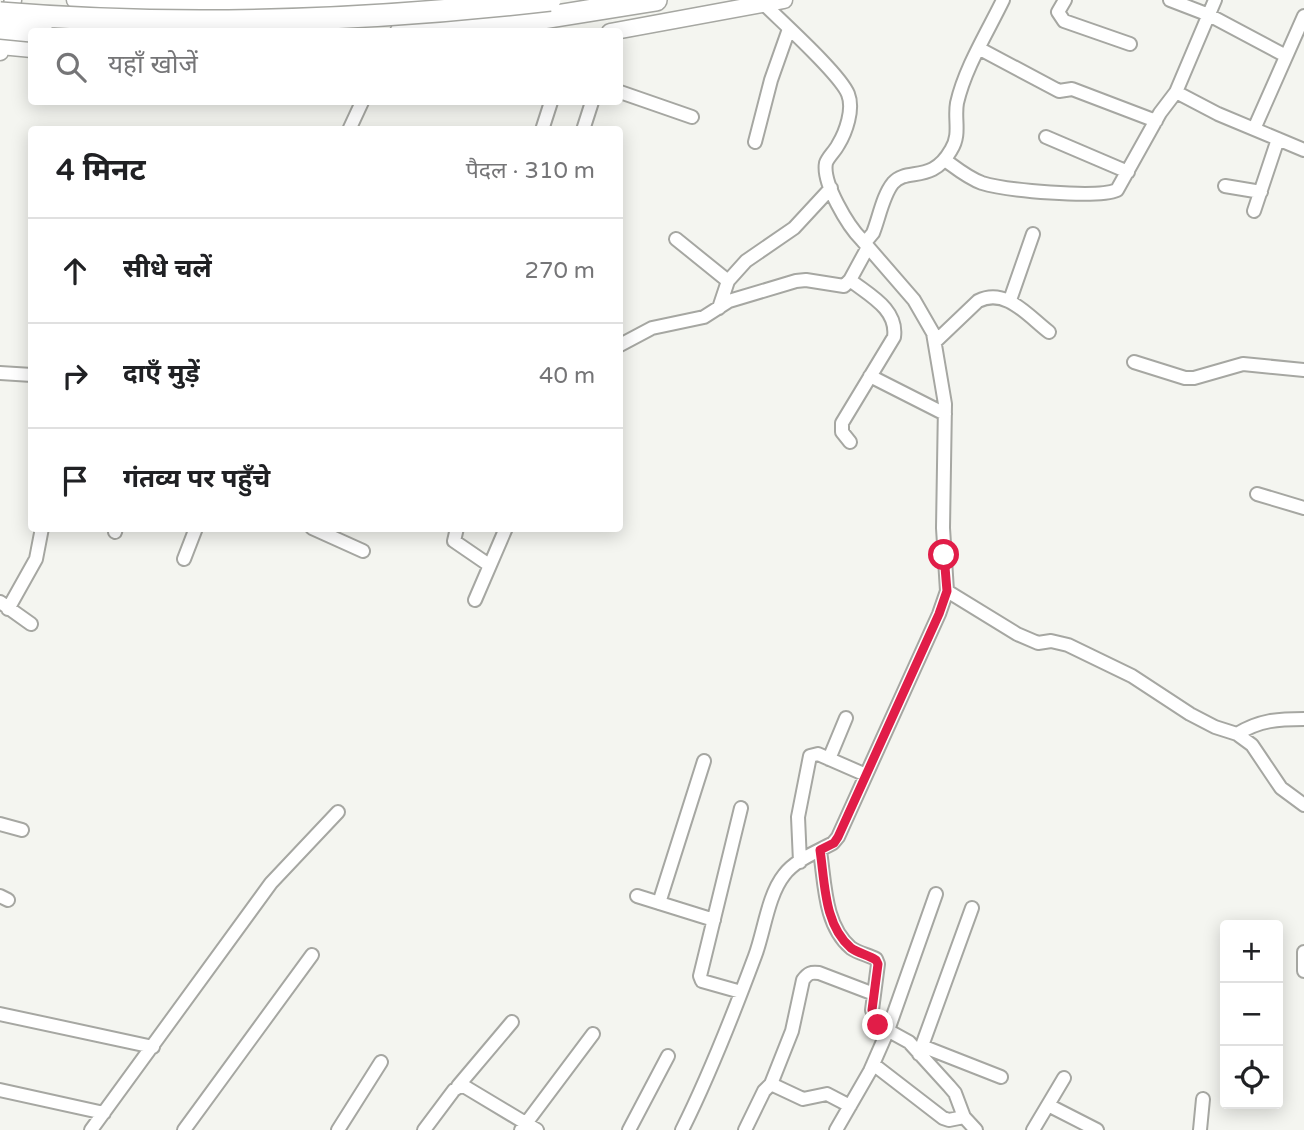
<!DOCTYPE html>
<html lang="hi">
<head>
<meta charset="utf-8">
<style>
	body { margin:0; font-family:"Varela Round","Noto Sans Devanagari",sans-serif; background:#f2f2f2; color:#202124 }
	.controls { position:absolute; right:21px; bottom:21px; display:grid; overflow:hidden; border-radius:7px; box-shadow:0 4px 18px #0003 }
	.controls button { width:63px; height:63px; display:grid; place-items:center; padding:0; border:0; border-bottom:2px solid #e0e0e0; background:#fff; color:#202124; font:35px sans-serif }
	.stop { position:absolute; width:21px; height:21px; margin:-16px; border:5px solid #e11d48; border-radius:50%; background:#fff }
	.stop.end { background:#e11d48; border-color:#fff; box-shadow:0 2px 7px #0008 }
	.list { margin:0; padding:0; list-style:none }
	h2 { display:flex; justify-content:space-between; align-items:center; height:91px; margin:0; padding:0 28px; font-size:30px }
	h2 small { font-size:23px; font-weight:400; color:#757577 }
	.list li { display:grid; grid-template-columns:46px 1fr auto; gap:21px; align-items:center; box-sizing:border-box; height:105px; padding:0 28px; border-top:2px solid #e0e0e0 }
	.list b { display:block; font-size:26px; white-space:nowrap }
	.list em { font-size:23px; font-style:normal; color:#757577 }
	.icon { flex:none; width:38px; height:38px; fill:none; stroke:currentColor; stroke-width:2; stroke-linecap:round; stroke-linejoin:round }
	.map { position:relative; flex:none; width:1304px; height:1130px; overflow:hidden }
	.search { position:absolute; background:#fff; box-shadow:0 4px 18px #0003; left:28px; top:28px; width:595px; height:77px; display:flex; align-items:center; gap:18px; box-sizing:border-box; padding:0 24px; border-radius:7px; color:#757577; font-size:26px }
	.panel { position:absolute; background:#fff; box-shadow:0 4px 18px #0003; left:28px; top:126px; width:595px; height:406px; border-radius:7px }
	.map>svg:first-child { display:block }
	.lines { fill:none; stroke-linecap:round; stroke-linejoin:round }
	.street-casing { stroke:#a6a7a2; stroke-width:16 }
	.secondary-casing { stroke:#a6a7a2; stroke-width:19 }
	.highway-casing { stroke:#a6a7a2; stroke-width:24 }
	.street { stroke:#fff; stroke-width:12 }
	.secondary { stroke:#fff; stroke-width:16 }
	.highway { stroke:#fff; stroke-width:21 }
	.highway-bridge-casing { stroke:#a6a7a2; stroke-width:24; stroke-linecap:butt }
	.highway-bridge { stroke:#fff; stroke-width:21 }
	.route { stroke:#e11d48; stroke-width:9 }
</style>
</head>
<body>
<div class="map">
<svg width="1304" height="1130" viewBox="0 0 1304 1130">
	<rect width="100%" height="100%" fill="#f4f5f0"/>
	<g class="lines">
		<defs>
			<path id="street" d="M1065 0 1058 12 1064 21 1130 44
				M1170 0 1209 15 1286 56
				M764 4C782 22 840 74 848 94 854 109 846 132 838 145 835 151 828 157 826 163 822 183 848 226 862 240L868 239 873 233C879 218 883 195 893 183 907 167 932 184 951 150 961 135 954 119 957 103 965 68 987 33 1003 0
				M980 49 1059 91 1072 89 1156 121
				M620 92 692 117
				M1176 92 1218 114 1304 150
				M1254 129 1304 16
				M349 130 362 102
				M542 130 551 102
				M583 130 592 102
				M1046 137 1128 172
				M755 142 771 80 789 29
				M945 160C956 168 968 178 982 183 1004 190 1097 199 1117 190L1160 113 1176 92 1215 0
				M1225 186 1261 192
				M1254 211 1278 139
				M676 239 728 281
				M1010 300 1033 234
				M719 308 728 281 746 261 794 228 831 188
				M935 342 978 301C1006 287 1028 316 1049 332
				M620 345 652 328 704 317 729 301 796 281 806 280 844 286 850 280 868 247
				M1134 362 1185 378H1194L1243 364 1304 370
				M0 373 32 375
				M870 376 945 414
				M850 442 842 432V423L894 337C898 309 869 295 850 280
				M1257 494 1304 508
				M312 528 363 551
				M457 528 454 541 489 565
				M115 532 116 528
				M184 559 196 528
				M947 591 1017 634 1038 643 1051 641 1068 645 1132 676 1190 714 1215 727 1237 734 1252 745 1281 788 1304 805
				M475 600 506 528
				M0 602 31 624
				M8 609 36 559 42 528
				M1237 734C1260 720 1278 719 1304 719
				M829 759 846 718
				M0 824 22 830
				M820 851C825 883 824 925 851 948 858 953 868 955 876 959L878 964 872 1010 878 1025 909 1042 949 1086 955 1093 964 1117 976 1130
				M800 862 798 817 810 756 818 754 866 775
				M0 896 8 900
				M637 896 714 920
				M659 903 704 761
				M1304 952V971
				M741 992 702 981 700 976 741 808
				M0 1014 153 1047
				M922 1046 1001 1077
				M919 1054 972 908
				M873 1064 943 1118 949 1120 964 1117
				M771 1084 792 1031 803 980C808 973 811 972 819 973L874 994
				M458 1086 512 1022
				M0 1090 104 1113
				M1048 1105 1097 1130
				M91 1130 271 883 338 812
				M184 1130 312 955
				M338 1130 381 1062
				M424 1130 454 1090 462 1085 537 1130
				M521 1130 593 1034
				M629 1130 668 1056
				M682 1130C710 1074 733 1015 755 956 764 932 768 895 784 875 795 860 817 852 833 843L838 837 939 614 947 591 943 528 945 404 933 333 914 300 862 240
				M745 1130 764 1091 771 1084 803 1099 827 1094 850 1106
				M836 1130 870 1071 888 1030 936 894
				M1033 1130 1064 1078
				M1200 1130 1203 1099"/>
			<path id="secondary" d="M75 0 267 7 421 0
				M610 32 784 0
				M0 46 32 49
				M0 52 13 0"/>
			<path id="highway" d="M401 32 531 20 656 0"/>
		</defs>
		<use href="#street" class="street-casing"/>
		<use href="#secondary" class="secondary-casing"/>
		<use href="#highway" class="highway-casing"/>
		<use href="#street" class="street"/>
		<use href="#secondary" class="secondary"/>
		<use href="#highway" class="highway"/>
		<defs>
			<path id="highway-bridge" d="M0 13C183 28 368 21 550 0
				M0 28 42 32"/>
		</defs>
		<use href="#highway-bridge" class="highway-bridge-casing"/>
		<use href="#highway-bridge" class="highway-bridge"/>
	</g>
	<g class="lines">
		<path class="route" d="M878 1025 872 1010 878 964 876 960C868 955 858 953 851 948 824 925 825 883 820 850L834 843 838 837 939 614 947 591 944 555"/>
	</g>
</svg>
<div class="controls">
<button>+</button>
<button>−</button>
<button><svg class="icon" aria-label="locate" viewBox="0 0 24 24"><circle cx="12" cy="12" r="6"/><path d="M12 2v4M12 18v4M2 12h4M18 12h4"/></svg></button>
</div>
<div class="stop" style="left:944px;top:555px"></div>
<div class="stop end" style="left:878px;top:1025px"></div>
<div class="search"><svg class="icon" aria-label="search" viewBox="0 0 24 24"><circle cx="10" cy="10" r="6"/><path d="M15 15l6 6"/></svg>यहाँ खोजें</div>
<section class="panel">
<h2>4 मिनट<small>पैदल · 310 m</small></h2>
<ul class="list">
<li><svg class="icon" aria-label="ahead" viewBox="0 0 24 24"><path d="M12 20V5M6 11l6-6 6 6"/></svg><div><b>सीधे चलें</b></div><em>270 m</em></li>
<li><svg class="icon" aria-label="right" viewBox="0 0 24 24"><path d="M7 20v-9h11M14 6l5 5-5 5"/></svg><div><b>दाएँ मुड़ें</b></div><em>40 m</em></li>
<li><svg class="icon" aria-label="arrive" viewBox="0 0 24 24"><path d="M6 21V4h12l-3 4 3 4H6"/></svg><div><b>गंतव्य पर पहुँचे</b></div></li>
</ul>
</section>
</div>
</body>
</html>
